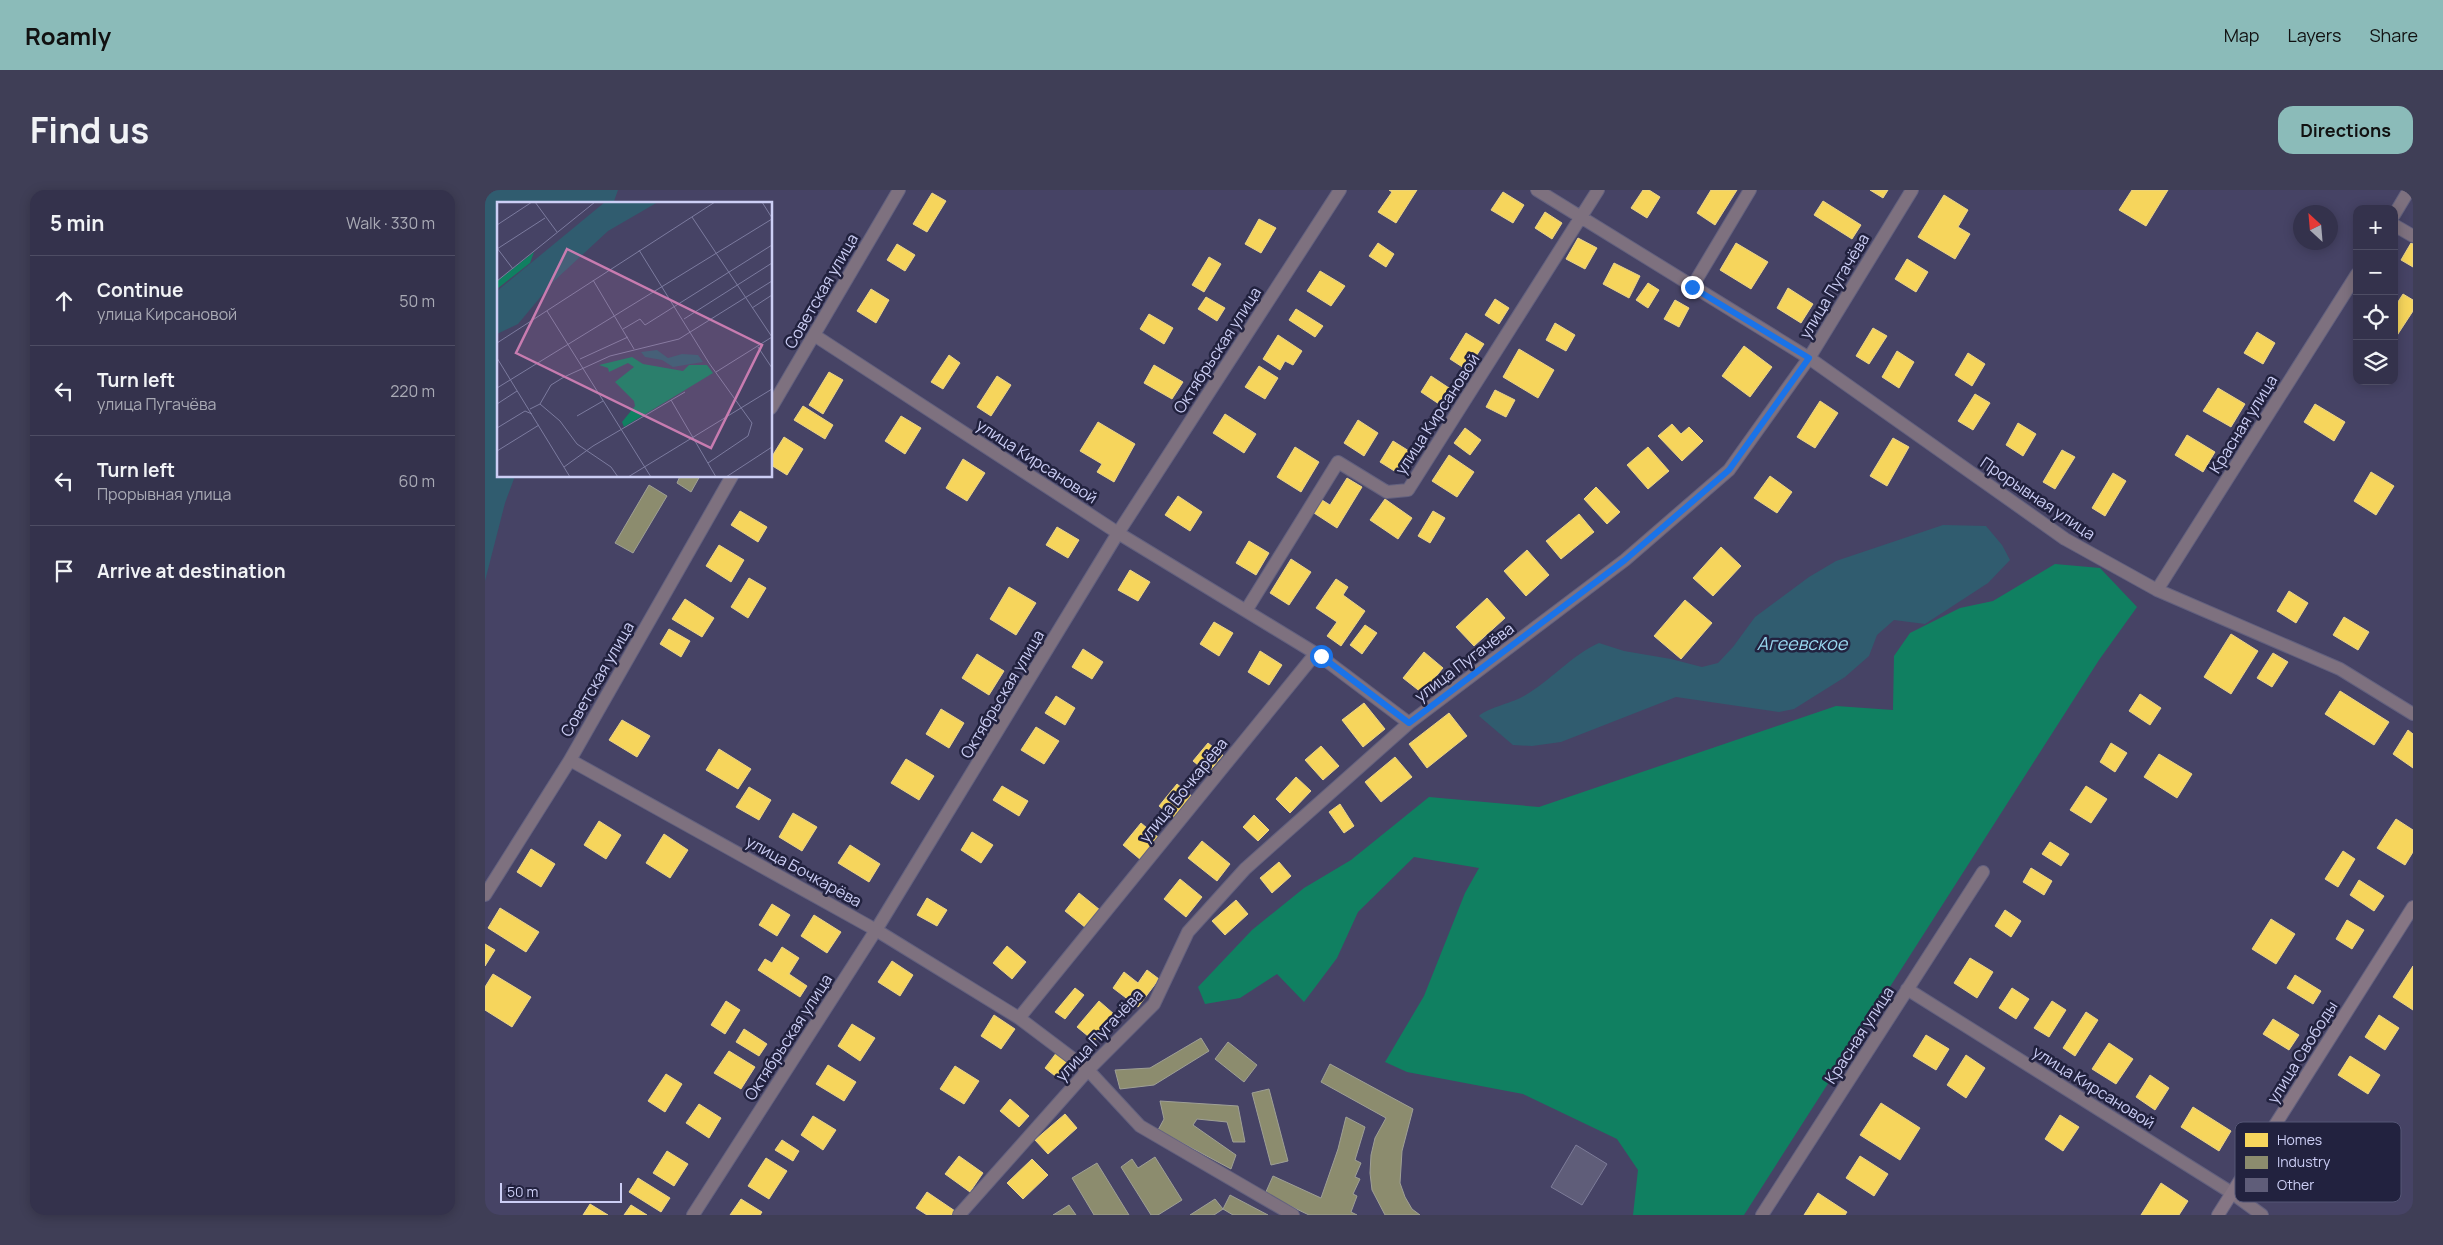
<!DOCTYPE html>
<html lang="en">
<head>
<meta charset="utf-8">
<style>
	body { margin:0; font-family:Manrope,sans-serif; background:#3f3e56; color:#f1f3f6 }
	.controls { position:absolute; right:15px; top:15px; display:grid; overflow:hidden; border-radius:10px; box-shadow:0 2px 12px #0003 }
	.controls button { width:45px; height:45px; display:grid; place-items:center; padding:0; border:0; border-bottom:1px solid #4e4d64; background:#34324c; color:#f1f3f6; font:25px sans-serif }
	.compass { position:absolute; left:1808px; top:15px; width:45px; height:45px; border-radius:50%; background:#34324c; box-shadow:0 2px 12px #0003; rotate:334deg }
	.scale { position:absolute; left:15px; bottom:12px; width:122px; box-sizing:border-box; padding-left:5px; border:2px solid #cccef5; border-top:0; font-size:14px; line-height:18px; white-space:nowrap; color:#cccef5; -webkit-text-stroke:4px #22223f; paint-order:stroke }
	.stop { position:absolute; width:15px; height:15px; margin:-11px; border:4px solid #1a73e8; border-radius:50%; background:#fff }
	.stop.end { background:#1a73e8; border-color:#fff; box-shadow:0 1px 5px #0008 }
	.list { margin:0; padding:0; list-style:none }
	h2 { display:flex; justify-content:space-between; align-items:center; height:65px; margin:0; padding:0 20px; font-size:21px }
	h2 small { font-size:16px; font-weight:400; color:#a9aab5 }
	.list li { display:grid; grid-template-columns:32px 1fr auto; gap:15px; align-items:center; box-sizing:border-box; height:90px; padding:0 20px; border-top:1px solid #4e4d64 }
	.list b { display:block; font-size:19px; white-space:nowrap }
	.list p { margin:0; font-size:16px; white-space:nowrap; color:#a9aab5 }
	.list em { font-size:16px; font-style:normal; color:#a9aab5 }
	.icon { flex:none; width:28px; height:28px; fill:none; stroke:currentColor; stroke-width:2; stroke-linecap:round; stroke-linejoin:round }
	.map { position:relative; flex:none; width:1928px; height:1025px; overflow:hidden; border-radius:15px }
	header { display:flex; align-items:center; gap:30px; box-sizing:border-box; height:70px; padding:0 25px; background:#8bbbb9; color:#111 }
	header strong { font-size:24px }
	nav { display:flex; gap:28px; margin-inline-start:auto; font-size:18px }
	.intro { display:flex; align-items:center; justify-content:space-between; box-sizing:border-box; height:120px; padding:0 30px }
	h1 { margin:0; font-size:35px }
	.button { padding:12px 22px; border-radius:15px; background:#8bbbb9; color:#111; font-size:18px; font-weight:700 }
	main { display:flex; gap:30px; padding:0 30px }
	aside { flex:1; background:#34324c; border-radius:15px; box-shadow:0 2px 12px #0003 }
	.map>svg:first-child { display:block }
	.forest { fill:#108061 }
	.water { fill:#305c6f }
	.homes { fill:#f6d55c; stroke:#e9d38a }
	.industry { fill:#8c8c6e; stroke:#9fa096 }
	.building { fill:#5f5d79; stroke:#7d7c99 }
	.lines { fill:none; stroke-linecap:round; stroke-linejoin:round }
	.minor-casing { stroke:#63617f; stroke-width:14 }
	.secondary-casing { stroke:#63617f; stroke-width:14 }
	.minor { stroke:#7e717f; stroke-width:12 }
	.secondary { stroke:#867684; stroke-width:12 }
	.route { stroke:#1a73e8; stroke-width:6 }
	.labels { text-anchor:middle; stroke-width:5; stroke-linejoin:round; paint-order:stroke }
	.street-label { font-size:16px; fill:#cccef5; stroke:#22223f }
	.water-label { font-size:18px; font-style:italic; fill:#99d8ef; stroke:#22223f }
	.inset-road { fill:none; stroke:#7c7b9f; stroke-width:1 }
	.view { fill:#c87cb0; fill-opacity:0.15; stroke:#c87cb0; stroke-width:2.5 }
	.inset-edge { fill:none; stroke:#cccef5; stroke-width:2.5 }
	.key { fill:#22223f; stroke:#555676; stroke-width:1 }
	.key-label { font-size:14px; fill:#cccef5 }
</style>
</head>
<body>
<header>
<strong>Roamly</strong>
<nav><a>Map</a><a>Layers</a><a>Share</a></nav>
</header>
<div class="intro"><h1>Find us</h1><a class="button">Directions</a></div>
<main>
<aside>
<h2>5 min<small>Walk · 330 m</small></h2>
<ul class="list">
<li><svg class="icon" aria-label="ahead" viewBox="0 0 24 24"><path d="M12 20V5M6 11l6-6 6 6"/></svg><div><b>Continue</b><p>улица Кирсановой</p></div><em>50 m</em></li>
<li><svg class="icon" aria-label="left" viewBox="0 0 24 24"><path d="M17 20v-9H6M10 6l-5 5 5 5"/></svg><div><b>Turn left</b><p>улица Пугачёва</p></div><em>220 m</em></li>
<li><svg class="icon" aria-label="left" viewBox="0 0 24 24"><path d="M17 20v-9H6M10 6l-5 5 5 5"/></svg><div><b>Turn left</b><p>Прорывная улица</p></div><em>60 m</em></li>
<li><svg class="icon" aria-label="arrive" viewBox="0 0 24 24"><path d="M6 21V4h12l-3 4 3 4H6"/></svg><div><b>Arrive at destination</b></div></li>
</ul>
</aside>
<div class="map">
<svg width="1928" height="1025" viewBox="0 0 1928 1025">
	<rect width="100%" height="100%" fill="#464365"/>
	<path class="forest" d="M1570 374 1615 378 1652 417 1614 470 1259 1025H1148L1153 980 1132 949 1038 904 922 882 900 872 939 806 980 703 994 678 929 667 873 722 852 768 819 812 792 784 755 808 720 814 713 797 767 740 819 698 866 670 944 607 1054 617 1351 516 1408 520 1409 466 1425 443 1475 418 1508 411Z"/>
	<path class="water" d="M0 0H133L128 14H14V286H30L20 313 0 391Z
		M1458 335 1501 336 1517 355 1525 370 1503 393 1440 434 1409 430 1392 445 1384 466 1360 487 1309 519 1294 522 1191 507 1076 552 1047 556 1028 555 994 526C1000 519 1026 513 1037 507 1065 492 1085 466 1114 453L1139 461 1186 469 1217 477 1233 473 1248 457 1270 427 1324 387 1351 371Z"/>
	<path class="homes" d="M904 0H932L911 33 893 22 907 2Z
		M1158 0H1164L1175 7 1162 28 1146 18Z
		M1226 0H1252L1230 35 1212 23Z
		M1385 0H1403L1398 8Z
		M1647 0H1683L1661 36 1634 20Z
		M1018 2 1039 15 1028 33 1006 20Z
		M447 3 461 11 442 42 428 34Z
		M1459 5 1483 20 1473 37 1485 44 1470 69 1433 47Z
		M1338 11 1376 35 1367 49 1329 25Z
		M1060 22 1077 33 1067 49 1050 38Z
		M774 29 791 38 776 63 760 54Z
		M1093 48 1112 58 1100 79 1081 69Z
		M893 53 909 64 901 77 884 66Z
		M1251 53 1283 72 1266 99 1235 80Z
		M1926 53 1928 54V77L1916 70Z
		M412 54 430 65 420 81 402 70Z
		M724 67 736 74 719 102 707 95Z
		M1422 69 1443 82 1431 102 1410 89Z
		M1129 73 1155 86 1144 108 1118 94Z
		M835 81 860 96 846 116 822 101Z
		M1163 93 1174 100 1163 118 1151 110Z
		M1303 98 1328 114 1316 133 1292 118Z
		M386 99 404 110 391 133 372 121Z
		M1918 104 1928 110V121L1911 147 1909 146V118Z
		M721 107 740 118 732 131 713 119Z
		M1010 109 1024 118 1014 134 1000 125Z
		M1190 110 1204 118 1194 137 1179 129Z
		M811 119 838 136 830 147 804 130Z
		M664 124 688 138 679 154 655 139Z
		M1070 133 1090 145 1081 161 1061 150Z
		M1388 138 1402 146 1384 174 1371 166Z
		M1772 142 1790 153 1778 174 1759 163Z
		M981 143 999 154 982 180 965 169Z
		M793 145 817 161 808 175 800 171 795 180 778 169Z
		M1259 156 1287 177 1265 207 1237 186Z
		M1034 159 1069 180 1053 208 1018 187Z
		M1412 161 1429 172 1414 198 1397 187Z
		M1483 163 1500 174 1487 196 1470 185Z
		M464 165 475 173 458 199 446 192Z
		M669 175 698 192 687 209 659 193Z
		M774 176 793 188 780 209 760 197Z
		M344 182 358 190 338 224 324 215Z
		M512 186 526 195 506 226 492 217Z
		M946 186 967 200 957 216 936 202Z
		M1733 198 1760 214 1746 237 1718 221Z
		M1010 200 1030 210 1021 227 1001 217Z
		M1490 204 1505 213 1488 240 1473 231Z
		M1335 211 1353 223 1330 258 1312 247Z
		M1830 214 1860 232 1849 251 1819 232Z
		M318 216 348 235 340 249 309 230Z
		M740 224 771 244 759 263 728 243Z
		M416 226 436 238 420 264 400 251Z
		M873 230 893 243 879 266 859 253Z
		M613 232 650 254 629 292 612 282 617 274 595 261Z
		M1533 233 1551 244 1538 266 1521 255Z
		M1187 234 1196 244 1204 237 1218 251 1197 271 1173 246Z
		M980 238 996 250 985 265 969 253Z
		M1702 245 1730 262 1718 282 1690 265Z
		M299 247 318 259 302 285 286 275V268Z
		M1408 248 1424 257 1402 296 1385 286Z
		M908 251 924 261 911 282 895 272Z
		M810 257 834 272 816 302 792 287Z
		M1163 257 1184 281 1163 299 1142 275Z
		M1577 260 1590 267 1570 299 1558 292Z
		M964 265 989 282 972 307 947 291Z
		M478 269 500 283 482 311 461 298Z
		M1886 282 1909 296 1891 325 1869 311Z
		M1628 283 1641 291 1620 326 1607 318Z
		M1285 286 1307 302 1292 323 1269 308Z
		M862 288 877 297 852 338 829 323 837 310 845 315Z
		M1111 297 1135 322 1122 334 1099 309Z
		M693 306 717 322 705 341 680 325Z
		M900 309 927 328 913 349 885 330Z
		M255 321 282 337 273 352 246 335Z
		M948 321 960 328 945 353 933 346Z
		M1094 324 1109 342 1076 369 1061 351Z
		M572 337 594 350 583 368 561 355Z
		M764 351 784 363 771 385 751 373Z
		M234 355 259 370 246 392 221 376Z
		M1236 357 1256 376 1228 406 1208 388Z
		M1042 360 1064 385 1041 406 1019 381Z
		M806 369 826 382 804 415 785 403Z
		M645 380 665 392 653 411 633 400Z
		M264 388 281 398 263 428 246 417Z
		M851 389 863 397 858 405 880 421 856 456 842 446 852 432 831 418Z
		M524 397 551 413 531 445 505 429Z
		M1804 401 1823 413 1811 433 1792 421Z
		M1002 408 1020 428 989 456 971 437Z
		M200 409 229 428 217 447 187 429Z
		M1200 410 1227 433 1196 469 1169 446Z
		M1859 427 1884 442 1873 460 1848 445Z
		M729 432 748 443 734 466 715 454Z
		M880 435 892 443 877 464 865 455Z
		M184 439 205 451 196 467 175 454Z
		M1746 444 1773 461 1746 504 1719 487Z
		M598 459 618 472 607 489 587 477Z
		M775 461 797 475 784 495 763 482Z
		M939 462 958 478 937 503 918 488Z
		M1788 463 1803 472 1787 497 1772 488Z
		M492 464 519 481 504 505 477 488Z
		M1855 501 1904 532 1889 555 1840 524Z
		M1655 504 1676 518 1665 535 1644 521Z
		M571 506 590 518 580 535 560 523Z
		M879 513 900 539 878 557 857 530Z
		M456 519 479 533 464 558 441 544Z
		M964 523 982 546 942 578 924 554Z
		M137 530 165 546 152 567 124 550Z
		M551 537 574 551 559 574 536 560Z
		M1923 540 1928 544V578L1908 564Z
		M723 553 738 565 723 583 708 571Z
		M1626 553 1642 563 1630 582 1615 572Z
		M836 556 854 576 838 590 820 570Z
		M234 559 266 579 253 599 221 580Z
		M1674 564 1707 584 1692 608 1659 587Z
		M910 567 927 587 896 612 880 592Z
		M421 569 449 586 434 610 406 593Z
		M811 587 826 601 805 623 791 609Z
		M692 594 709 608 691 630 674 616Z
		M517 596 543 611 534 626 508 610Z
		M1601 596 1622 609 1606 633 1585 620Z
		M264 597 286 610 274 630 251 617Z
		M855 614 869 636 859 643 844 622Z
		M308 623 332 637 317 661 294 647Z
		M769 625 784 640 773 651 758 637Z
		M1911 629 1928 640V662L1920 675 1892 658Z
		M114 631 136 645 121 669 99 655Z
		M656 633 674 648 656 670 638 655Z
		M487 642 508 655 496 673 476 660Z
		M179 644 203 660 185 688 161 673Z
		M717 651 745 674 732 691 703 668Z
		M1565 652 1584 664 1576 676 1557 664Z
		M365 655 395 674 384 692 353 673Z
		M46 659 70 674 56 697 32 682Z
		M1858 661 1870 669 1853 697 1840 689Z
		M794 672 806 686 787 703 775 688Z
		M1546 678 1567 691 1559 705 1538 692Z
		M695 689 717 707 701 727 679 709Z
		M1874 690 1899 706 1889 721 1865 705Z
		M594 703 615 720 601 738 580 721Z
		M442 708 462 720 452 736 432 725Z
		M751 710 763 724 740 745 727 731Z
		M287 714 305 725 292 746 274 735Z
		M15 718 54 742 41 762 3 738Z
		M1520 720 1536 731 1526 747 1510 736Z
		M329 725 356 742 342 763 316 746Z
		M1786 729 1810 744 1791 774 1767 759Z
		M1862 730 1879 740 1867 759 1851 749Z
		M0 754 10 760 0 776Z
		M522 756 541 772 527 789 508 773Z
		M297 757 314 768 304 784 322 796 315 807 273 780 280 769 287 773Z
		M1485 768 1508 782 1492 808 1469 793Z
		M407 771 428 785 415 806 393 792Z
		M1928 776V820L1908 807Z
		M662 780 674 789 653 817 628 798 639 782 653 793Z
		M8 784 46 807 27 837 0 820V797Z
		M1810 785 1836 801 1828 814 1802 798Z
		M590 798 599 805 580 829 570 822Z
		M1527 798 1544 809 1531 829 1514 818Z
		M241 811 255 820 240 844 226 835Z
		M614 811 630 825 609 851 592 837Z
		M1567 811 1581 820 1564 847 1549 838Z
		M1601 822 1613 830 1590 866 1578 858Z
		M509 825 530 839 516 859 496 846Z
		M1894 825 1914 838 1900 860 1880 847Z
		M1788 829 1814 845 1804 860 1778 844Z
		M367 834 390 848 375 871 353 856Z
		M259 839 282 854 274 866 251 852Z
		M1441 845 1464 859 1451 880 1428 866Z
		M1624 853 1648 869 1631 894 1607 879Z
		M244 861 270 877 256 899 229 883Z
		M572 862 587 873 574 889 560 878Z
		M1481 865 1500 878 1481 908 1462 895Z
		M1865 866 1895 885 1883 904 1853 885Z
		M343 875 371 892 359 911 331 894Z
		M470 876 494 891 479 914 455 899Z
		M181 884 197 894 180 922 163 911Z
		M1665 885 1684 898 1670 920 1651 907Z
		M525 909 544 926 534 937 515 921Z
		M1396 913 1435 938 1415 970 1375 945Z
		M214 914 236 928 224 948 201 933Z
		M1708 917 1746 941 1734 961 1696 937Z
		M580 924 592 938 563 964 550 950Z
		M1575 925 1594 937 1578 961 1560 949Z
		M328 926 351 940 338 960 316 945Z
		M297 950 314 961 308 971 290 960Z
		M182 961 203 974 189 996 168 983Z
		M474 966 498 983 485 1002 460 984Z
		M1375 966 1403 984 1389 1006 1361 988Z
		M281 968 302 981 284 1009 263 996Z
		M547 969 563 985 538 1009 522 993Z
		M153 988 185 1008 176 1022 144 1002Z
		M1676 993 1703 1011 1694 1025H1656Z
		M442 1002 470 1021 467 1025H442L431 1018Z
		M1333 1003 1362 1022 1360 1025H1319Z
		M256 1009 277 1022 275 1025H245Z
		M105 1014 123 1025H98Z
		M146 1015 162 1025H139Z"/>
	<path class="industry" d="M195 286H215L206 302 192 293Z
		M164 295 182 306 148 363 130 353Z
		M716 848 724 861 669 895 635 899 630 880 665 878Z
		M743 852 772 875 759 892 730 869Z
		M845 874 928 919 917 961 915 993 920 1007 927 1019 935 1025H900L887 1000 885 983 886 965 890 948 901 928 836 892Z
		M784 899 803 971 786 975 767 903Z
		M675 911 753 916 760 952H748L742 932 712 929 708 935 751 965 746 979 673 940 679 929Z
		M861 927 880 937 870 970 876 973 870 987 875 989 868 1004 872 1006 866 1022 872 1025H824L780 1004 788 986 836 1008 853 959Z
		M670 967 697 1010 673 1025H666L636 977 647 969 653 978Z
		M612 973 644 1025H609L587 988Z
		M745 1005 783 1025H748L738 1019Z
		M730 1009 738 1019 729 1025H705Z
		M584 1015 591 1025H568Z"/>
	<path class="building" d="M1091 955 1122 974 1097 1015 1066 997Z"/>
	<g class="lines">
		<defs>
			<path id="minor" d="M1052 0 1324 168 1580 349 1672 400 1855 479 1928 524
				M1909 25 1924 0
				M1909 35 1928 46
				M1207 97 1265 0
				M329 145 633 343 835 466 924 533
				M286 218 414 0
				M1672 400 1872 84
				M762 419 853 272 902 302 923 300 1113 0
				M85 570 391 740 534 828 603 880 655 936 808 1025
				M0 705 85 570 247 286
				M1422 799 1747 1003 1777 1025
				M534 828 831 463
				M208 1025 391 740 633 343 855 0
				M474 1025 603 880 669 814 703 742 760 679 924 533 1140 370 1244 280 1324 168 1427 0
				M1277 1025 1498 682"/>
			<path id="secondary" d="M1733 1025 1928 717"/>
		</defs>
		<use href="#minor" class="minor-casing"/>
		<use href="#secondary" class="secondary-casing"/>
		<use href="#minor" class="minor"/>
		<use href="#secondary" class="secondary"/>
	</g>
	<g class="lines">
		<path class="route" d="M836 466 924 533 1140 370 1244 280 1324 168 1207 97"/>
	</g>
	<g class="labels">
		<g class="street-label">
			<text transform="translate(1349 96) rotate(-59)" y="6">улица Пугачёва</text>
			<text transform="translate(336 101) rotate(-60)" y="6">Советская улица</text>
			<text transform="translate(732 160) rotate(-57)" y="6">Октябрьская улица</text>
			<text transform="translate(952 224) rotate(-57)" y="6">улица Кирсановой</text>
			<text transform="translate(1758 234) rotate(-58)" y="6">Красная улица</text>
			<text transform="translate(552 271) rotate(33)" y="6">улица Кирсановой</text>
			<text transform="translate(1553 308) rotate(34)" y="6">Прорывная улица</text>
			<text transform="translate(979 472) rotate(-37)" y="6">улица Пугачёва</text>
			<text transform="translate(112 489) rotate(-60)" y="6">Советская улица</text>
			<text transform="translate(517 504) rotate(-59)" y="6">Октябрьская улица</text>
			<text transform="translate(698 600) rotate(-51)" y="6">улица Бочкарёва</text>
			<text transform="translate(319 681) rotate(29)" y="6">улица Бочкарёва</text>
			<text transform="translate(614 845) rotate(-47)" y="6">улица Пугачёва</text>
			<text transform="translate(1374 845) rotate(-57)" y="6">Красная улица</text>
			<text transform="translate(303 847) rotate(-57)" y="6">Октябрьская улица</text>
			<text transform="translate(1817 862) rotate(-58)" y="6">улица Свободы</text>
			<text transform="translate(1609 897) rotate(32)" y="6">улица Кирсановой</text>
		</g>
		<g class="water-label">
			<text x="1317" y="460">Агеевское</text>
		</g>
	</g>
	<g transform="translate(12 12)">
		<rect width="275" height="275" fill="#464365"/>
		<path d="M37 50 33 61 0 87V79ZM135 155 146 162 186 169 192 163H210L216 171 127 225 125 220 138 204 137 199 118 180 137 165 131 161 112 170 111 166 102 163Z" fill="#108061"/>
		<path d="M108 0H161L111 29 56 80 21 122 0 132V89ZM160 148 171 156 185 152 201 153 206 160 176 165 165 158 148 155 144 150Z" fill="#305c6f"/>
		<path class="inset-road" d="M38 0 60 30M265 0 275 16M195 15 275 135M0 23 35 0M0 46 16 67M0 47 48 16M142 48 212 161 255 221 251 234 211 261M96 78 137 147M0 79 98 0M255 106 275 93M50 109 154 275M187 117 275 61M126 127 143 117 148 123 275 43M0 141 218 0M261 145 275 166M0 156 73 275M83 157 131 135M219 170 275 135M0 186 275 17M174 198 219 275M0 202 20 189M43 202 63 219 80 242 114 265 121 275M33 207 43 202 54 183 67 175 113 154 182 137 275 79M80 214 106 199M0 226 28 209 35 212M0 249 42 223M67 265 96 244 188 190M131 275 275 187M229 275 275 245"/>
		<path class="view" d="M70 47 265 143 214 246 19 151Z"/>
		<rect width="275" height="275" class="inset-edge"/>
	</g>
	<rect x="1750" y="932" width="166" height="80" rx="8" class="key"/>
	<rect x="1760" y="943" width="23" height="14" fill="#f6d55c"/>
	<rect x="1760" y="966" width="23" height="13" fill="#8c8c6e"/>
	<rect x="1760" y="988" width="23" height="14" fill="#5f5d79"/>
	<g class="key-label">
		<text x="1792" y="955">Homes</text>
		<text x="1792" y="977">Industry</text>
		<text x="1792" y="1000">Other</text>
	</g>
</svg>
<div class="controls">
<button>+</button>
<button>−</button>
<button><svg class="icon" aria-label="locate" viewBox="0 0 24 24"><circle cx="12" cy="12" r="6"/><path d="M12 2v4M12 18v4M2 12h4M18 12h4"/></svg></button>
<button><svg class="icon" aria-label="layers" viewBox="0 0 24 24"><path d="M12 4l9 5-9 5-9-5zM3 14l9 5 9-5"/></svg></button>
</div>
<svg class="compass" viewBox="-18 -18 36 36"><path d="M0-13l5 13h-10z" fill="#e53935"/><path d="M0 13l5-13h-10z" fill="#a9aab5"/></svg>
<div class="scale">50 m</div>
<div class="stop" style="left:836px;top:466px"></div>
<div class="stop end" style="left:1207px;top:97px"></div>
</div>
</main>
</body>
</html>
